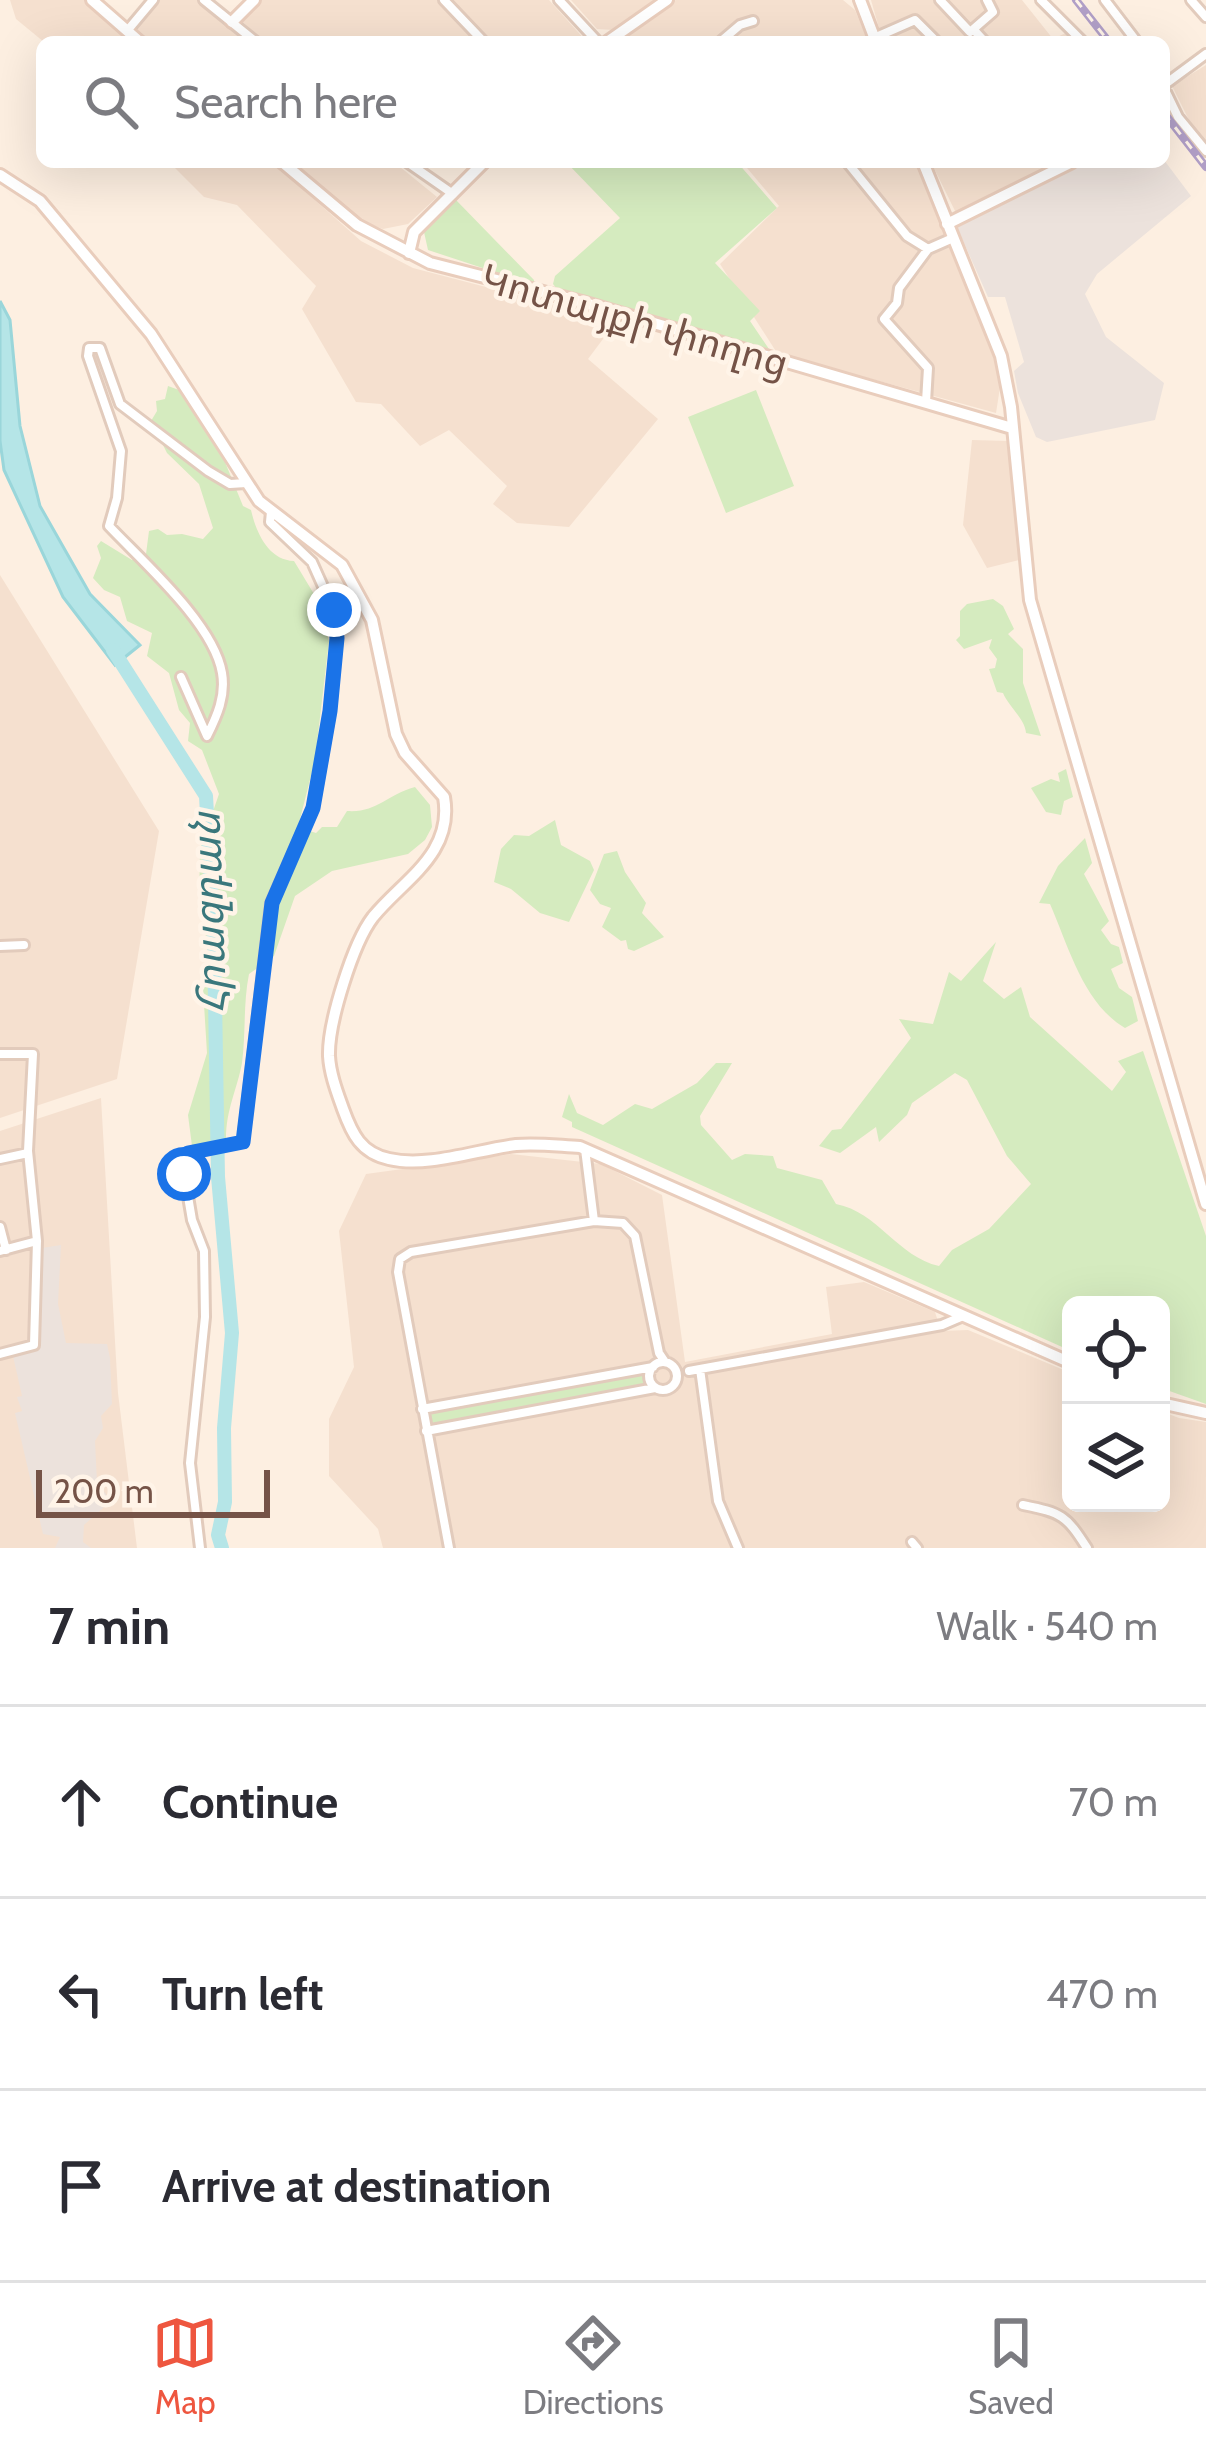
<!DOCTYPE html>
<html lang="en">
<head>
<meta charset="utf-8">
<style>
	body { margin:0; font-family:Cabin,"Noto Sans Armenian",sans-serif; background:#f2f2f3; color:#2b2b33 }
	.controls { position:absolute; right:36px; bottom:36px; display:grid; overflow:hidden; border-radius:18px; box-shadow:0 12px 48px #0002 }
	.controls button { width:108px; height:108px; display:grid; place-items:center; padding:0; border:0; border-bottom:3px solid #e1e1e2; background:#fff; color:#2b2b33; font:60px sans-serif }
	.scale { position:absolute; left:36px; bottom:30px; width:234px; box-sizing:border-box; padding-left:12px; border:6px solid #755347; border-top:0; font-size:33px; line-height:42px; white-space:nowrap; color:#755347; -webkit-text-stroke:9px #fff4e8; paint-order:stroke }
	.stop { position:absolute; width:36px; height:36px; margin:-27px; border:9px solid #1a73e8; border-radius:50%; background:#fff }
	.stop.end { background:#1a73e8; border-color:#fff; box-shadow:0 3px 12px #0008 }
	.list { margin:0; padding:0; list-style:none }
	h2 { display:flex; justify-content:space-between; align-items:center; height:156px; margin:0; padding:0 48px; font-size:51px }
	h2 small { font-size:39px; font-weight:400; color:#7c7c81 }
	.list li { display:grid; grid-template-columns:78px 1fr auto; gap:36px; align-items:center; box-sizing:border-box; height:192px; padding:0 48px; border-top:3px solid #e1e1e2 }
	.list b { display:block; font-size:45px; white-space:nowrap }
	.list em { font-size:39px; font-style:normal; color:#7c7c81 }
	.icon { flex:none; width:66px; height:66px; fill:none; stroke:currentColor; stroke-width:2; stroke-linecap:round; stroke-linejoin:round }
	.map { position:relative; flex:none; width:1206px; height:1548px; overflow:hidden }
	.search { position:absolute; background:#fff; box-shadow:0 12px 48px #0002; left:36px; right:36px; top:36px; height:132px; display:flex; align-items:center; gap:30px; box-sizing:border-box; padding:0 42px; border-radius:18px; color:#7c7c81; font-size:45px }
	.sheet { height:732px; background:#fff }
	nav { display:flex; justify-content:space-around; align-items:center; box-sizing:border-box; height:168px; border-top:3px solid #e1e1e2; background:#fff; font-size:33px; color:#7c7c81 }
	nav a { display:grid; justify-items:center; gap:6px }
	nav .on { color:#ee563f }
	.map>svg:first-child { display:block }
	.residential { fill:#f5e0cf }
	.industrial { fill:#ece2dc }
	.green { fill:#d5ebbf }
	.water { fill:#b5e5e7; stroke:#9ad6da; stroke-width:3 }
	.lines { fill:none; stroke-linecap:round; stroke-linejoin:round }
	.river { stroke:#b5e5e7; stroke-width:14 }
	.street-casing { stroke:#e2cbbc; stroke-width:14 }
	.secondary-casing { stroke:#e9cdbc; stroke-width:16 }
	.street { stroke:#fff; stroke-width:8 }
	.secondary { stroke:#fff; stroke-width:10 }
	.rail-casing { stroke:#b19fc7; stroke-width:8 }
	.rail { stroke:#fff4e8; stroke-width:3; stroke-dasharray:9; stroke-linecap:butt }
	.route { stroke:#1a73e8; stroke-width:15 }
	.labels { text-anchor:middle; stroke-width:9; stroke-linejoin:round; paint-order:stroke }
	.street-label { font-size:39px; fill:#755347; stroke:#fff4e8 }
	.water-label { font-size:42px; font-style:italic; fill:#3a777c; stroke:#fff4e8 }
</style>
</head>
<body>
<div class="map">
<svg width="1206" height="1548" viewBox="0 0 1206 1548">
	<rect width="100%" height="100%" fill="#fdefe1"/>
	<path class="residential" d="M10 0H88L137 42H44L16 19Z
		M159 0H199L249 42H152L136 28Z
		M259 0H439L479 42H265L239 19Z
		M450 0H549L587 42H490Z
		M571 0H656L613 30 597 29Z
		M676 0H843L855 10 868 42H618L664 4Z
		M871 0H1022L1053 39 1070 31 1079 42H883Z
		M1206 65V142L1189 120 1172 86Z
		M169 162H272L361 241 413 268 606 318V335L588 359 658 419 569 527 517 523 493 504 507 486 449 430 420 446 381 404 356 402 302 309 316 286 237 205 204 197Z
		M294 162H394L437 197 408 224 383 229 362 221Z
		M742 162H916L987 333 1001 381 996 413 777 353 720 264 779 206Z
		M931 162H1060L957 215Z
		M972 440 1009 441 1019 560 987 568 963 525Z
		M0 575 159 831 117 1079 0 1118Z
		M101 1098 118 1393 137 1548H0V1131Z
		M511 1154 601 1164 662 1195 685 1362 832 1334 826 1287 864 1282 935 1312 941 1331 968 1330 1071 1373V1503H1161V1411L1179 1418 1206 1422V1548H383L378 1529 329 1476V1419L354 1367 339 1231 366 1174Z"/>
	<path class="industrial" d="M1164 160 1191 196 1097 274 1085 294 1106 337 1164 383 1155 420 1047 442 1036 437 1018 393 1014 371 1024 362 1005 297H988L956 225 1087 162Z
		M61 1245 58 1304 66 1343 107 1344 110 1358 112 1404 101 1416 103 1428 95 1441 97 1482 111 1501 84 1525 83 1542 91 1548H55L60 1537 43 1534 15 1413 22 1411 17 1397 22 1396 13 1356 31 1352 38 1339 42 1248Z"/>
	<path class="green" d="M566 162H737L777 208 715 263 760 311 750 321 769 349 557 289 553 284 555 276 620 218Z
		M456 200 534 280V285L428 250 424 232Z
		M168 386 179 390 225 462 243 506 251 510C256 532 268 560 294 561L317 599 329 641 315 760 298 827 316 833 322 827H337L347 811C377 813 386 795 415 787L430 805 432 827 425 840 408 854 332 871 295 896 274 956 249 974C243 1004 246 1033 242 1063 237 1090 226 1109 226 1139L192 1146 188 1115 207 1053 203 988 208 945 199 908 200 849 219 794 202 750 188 741 190 723 179 710 169 673 147 656 152 633 127 621 120 597 104 590 93 578 101 558 97 546 101 541 132 560 146 554 149 531 158 529 167 535 182 534 203 539 213 528 199 484 167 453 151 421 157 411 156 401 165 399Z
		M756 390 794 486 726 513 688 417Z
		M993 599 1003 606 1014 629 1008 634 1023 649V683L1041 736 1026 733C1025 719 1009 707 1003 693L997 692 989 669 995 668 997 659 989 648 992 639 964 649 956 640 960 636V611L967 604Z
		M1066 769 1073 797 1064 801 1061 815 1046 812 1031 788 1051 779 1060 782 1058 773Z
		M555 820 561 845 590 861 594 870 569 922 540 913 511 889 494 882 501 849 514 835 529 836Z
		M1085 838 1092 863 1084 874 1109 921 1101 930 1111 944 1119 947 1123 963 1111 969 1119 988 1132 997 1138 1021 1125 1028C1083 1003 1069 947 1050 904L1039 903 1058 866Z
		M617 851 625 872 646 903 642 913 664 937 634 951 628 949 626 940 621 941 602 927 611 908 600 904 590 890 604 854Z
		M996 942 983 981 1004 999 1021 987 1030 1017 1112 1091 1126 1072 1118 1061 1143 1051 1206 1236V1404L1161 1388V1305H1071V1351L572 1127V1122L562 1117 569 1094 577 1113 603 1125 635 1104 652 1109 697 1083 716 1063H732L700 1116 701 1125 732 1160 745 1154 773 1156 777 1168 822 1180 836 1204C878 1212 898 1257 939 1266L952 1250 989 1229 1031 1184 1007 1156 967 1080 955 1073 912 1103 907 1115 879 1142 876 1127 840 1153 819 1146 832 1130 841 1129 911 1038 899 1019 933 1024 949 972 961 981Z
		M643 1373 645 1386 433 1425 430 1412Z"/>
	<path class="water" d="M0 301 10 320 20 426 40 506 90 594 140 645 115 665 63 597 4 470 0 441Z"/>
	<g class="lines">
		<path class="river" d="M113 650 206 796 214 939 218 1177 232 1333 224 1428 225 1502 218 1535 222 1548"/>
		<defs>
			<path id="street" d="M204 0 256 42
				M444 0 484 42
				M559 0 598 42
				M940 0 970 32 993 12 987 0
				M1041 0 1083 42
				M1105 0 1137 42
				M1191 0 1206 17
				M974 30 985 42
				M127 31 153 0
				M874 38 915 20 937 42
				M720 42 740 25 753 21
				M1164 85 1206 54
				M1164 88 1178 117 1206 151
				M407 162 453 194
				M847 162 907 236 928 249 953 238
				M926 402 928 368 884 319 897 303 899 288 928 249
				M181 677 207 736C217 716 226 696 222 673 214 624 143 562 109 526L117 498 121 451 88 356 89 348H100L120 404 208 471 230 484 246 483
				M0 946 24 945
				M0 1054H33L28 1151 37 1241 34 1345 0 1354
				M585 1149 594 1221
				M0 1159 28 1153
				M0 1227 6 1250
				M0 1251 37 1241
				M649 1376a14 14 0 1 1 28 0a14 14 0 1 1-28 0Z
				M700 1369 718 1501 738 1548
				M689 1371 942 1325 963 1316
				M422 1409 653 1367
				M426 1431 655 1388
				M1023 1505C1062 1513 1066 1515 1087 1548
				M912 1542 917 1548
				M200 1548 190 1463 205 1317 204 1251 192 1220 184 1173 188 1153 243 1142 271 903 313 808 330 711 337 638 334 611 312 562 270 522 271 512
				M449 1548 398 1272 400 1259 411 1252 594 1221 623 1223 635 1236 659 1353 665 1362"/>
			<path id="secondary" d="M92 0 140 42
				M860 0 876 42
				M232 22 254 0
				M607 42 667 0
				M282 162 357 225 430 263 582 302 1012 428
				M923 162 1001 356 1011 407 1030 600 1206 1204
				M0 175 40 201 151 334 259 501 342 565 372 620 396 734 405 753 444 797C454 854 403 880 373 917 353 943 328 1023 329 1056 330 1074 337 1092 343 1109 352 1134 361 1153 389 1159 428 1168 476 1150 516 1145 537 1143 559 1146 580 1147L1071 1363
				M947 224 1072 162
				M409 253 414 232 484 162
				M1161 1403 1206 1413"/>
		</defs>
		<use href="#street" class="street-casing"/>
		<use href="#secondary" class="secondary-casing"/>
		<use href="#street" class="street"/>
		<use href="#secondary" class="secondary"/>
		<defs>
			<path id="rail" d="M1076 0 1109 42
				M1164 113 1206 167"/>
		</defs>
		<use href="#rail" class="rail-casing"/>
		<use href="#rail" class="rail"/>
	</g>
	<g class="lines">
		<path class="route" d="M184 1174 188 1153 243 1142 272 903 313 808 330 711 337 638 334 610"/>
	</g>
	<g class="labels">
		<g class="street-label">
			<text transform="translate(635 320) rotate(16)" y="14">Կոտայքի փողոց</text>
		</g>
		<g class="water-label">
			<text transform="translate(208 913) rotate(-92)" y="15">Հրազդան</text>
		</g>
	</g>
</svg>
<div class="controls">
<button><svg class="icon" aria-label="locate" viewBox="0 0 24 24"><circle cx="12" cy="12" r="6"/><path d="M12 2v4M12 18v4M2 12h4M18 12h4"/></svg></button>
<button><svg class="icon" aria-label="layers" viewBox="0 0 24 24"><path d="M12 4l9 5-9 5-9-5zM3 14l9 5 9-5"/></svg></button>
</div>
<div class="scale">200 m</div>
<div class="stop" style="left:184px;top:1174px"></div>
<div class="stop end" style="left:334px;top:610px"></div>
<div class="search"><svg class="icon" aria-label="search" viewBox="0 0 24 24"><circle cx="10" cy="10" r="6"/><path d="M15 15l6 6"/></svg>Search here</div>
</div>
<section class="sheet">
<h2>7 min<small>Walk · 540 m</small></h2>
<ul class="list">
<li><svg class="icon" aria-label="ahead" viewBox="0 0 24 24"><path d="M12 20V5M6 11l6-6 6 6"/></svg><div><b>Continue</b></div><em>70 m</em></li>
<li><svg class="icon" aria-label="left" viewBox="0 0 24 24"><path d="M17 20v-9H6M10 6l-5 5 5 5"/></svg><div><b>Turn left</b></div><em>470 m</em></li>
<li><svg class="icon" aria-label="arrive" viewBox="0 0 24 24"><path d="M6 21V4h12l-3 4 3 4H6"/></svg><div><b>Arrive at destination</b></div></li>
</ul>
</section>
<nav>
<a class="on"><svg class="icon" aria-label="map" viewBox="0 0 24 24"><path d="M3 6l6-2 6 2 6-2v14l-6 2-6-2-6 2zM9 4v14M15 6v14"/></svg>Map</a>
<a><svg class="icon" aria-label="directions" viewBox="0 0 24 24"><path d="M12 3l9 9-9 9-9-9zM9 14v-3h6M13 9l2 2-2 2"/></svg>Directions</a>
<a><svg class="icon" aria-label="saved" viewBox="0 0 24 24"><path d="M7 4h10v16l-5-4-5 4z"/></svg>Saved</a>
</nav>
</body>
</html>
